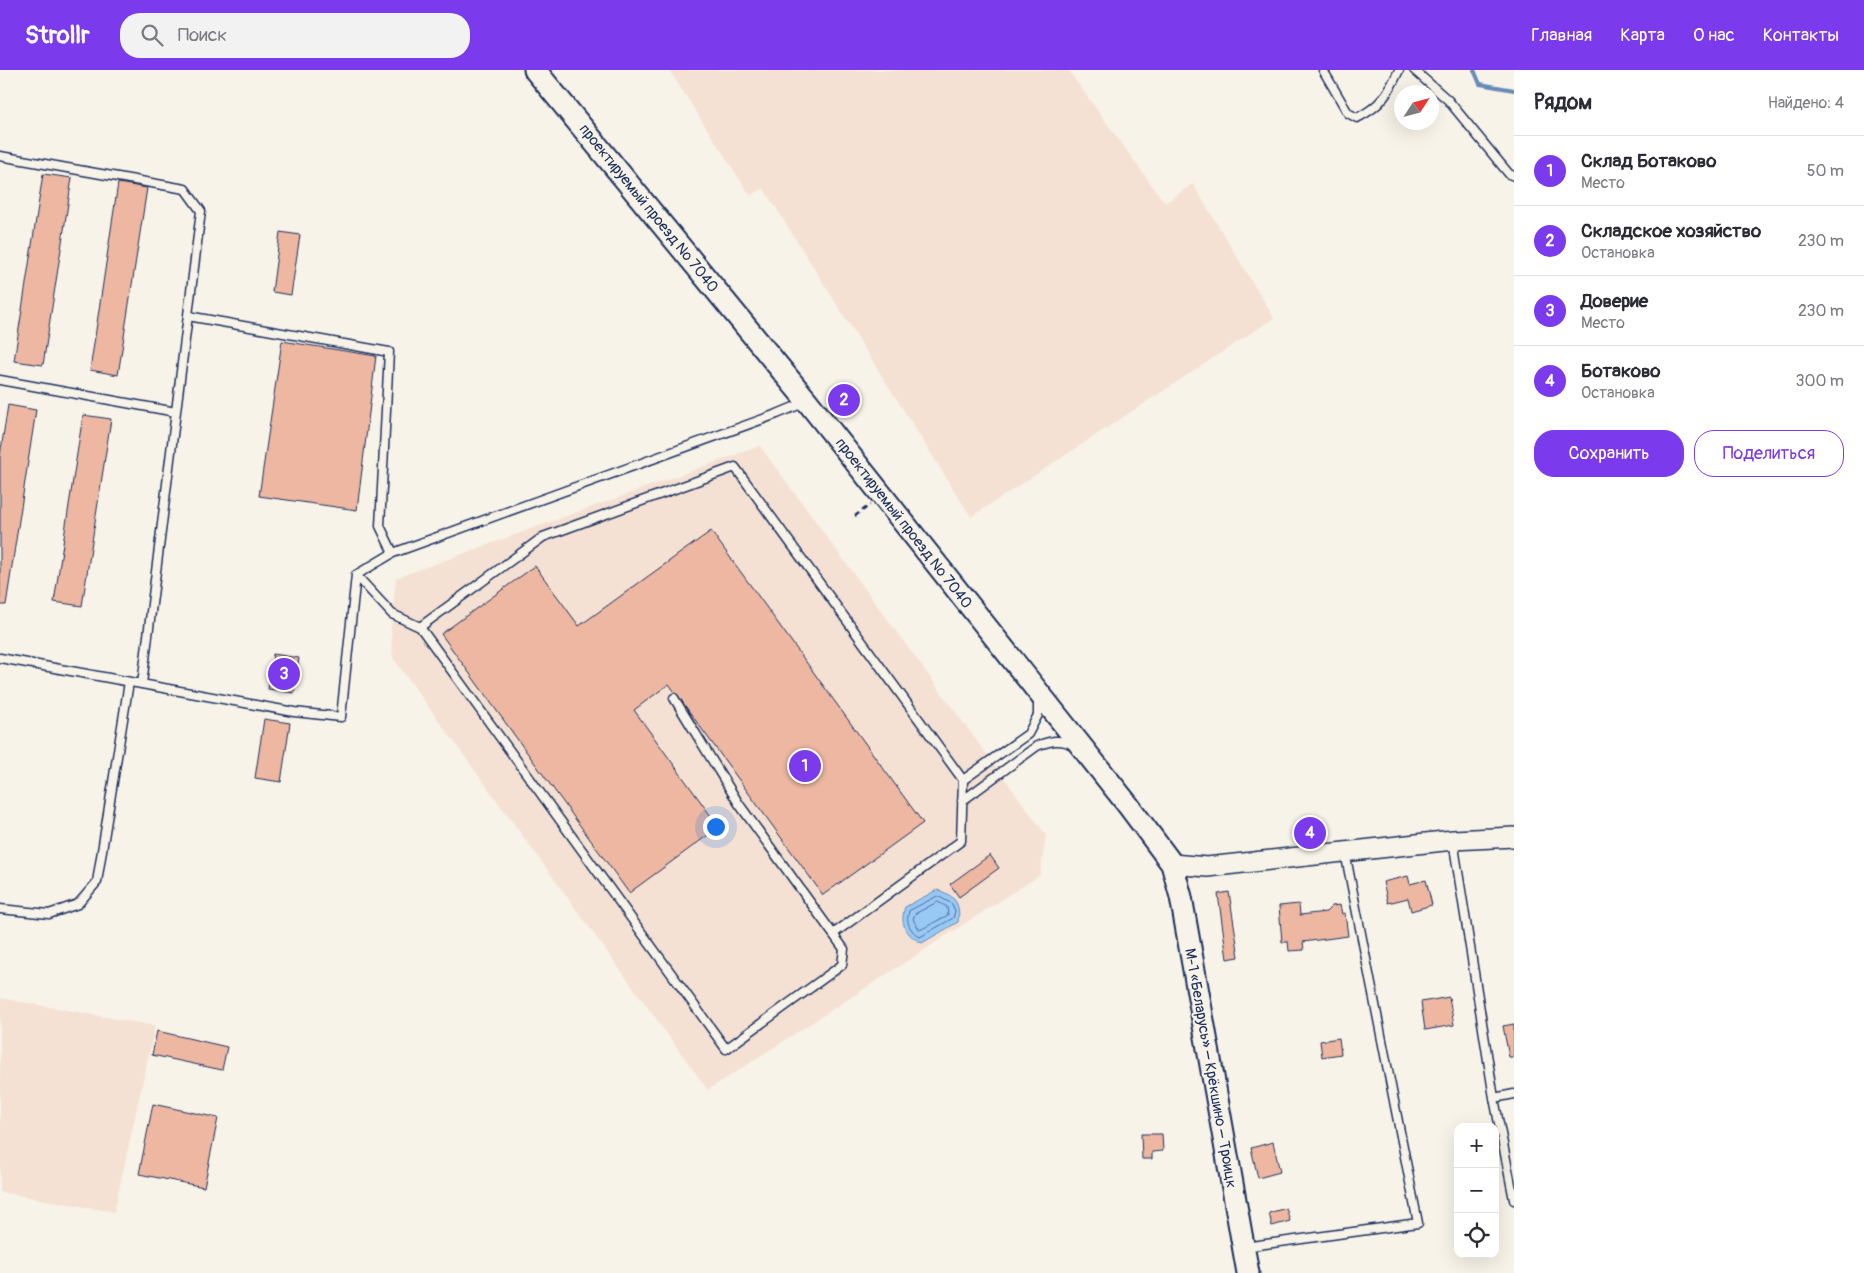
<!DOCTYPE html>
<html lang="ru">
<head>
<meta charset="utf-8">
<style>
	body { margin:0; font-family:Pangolin,sans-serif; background:#f2f2f3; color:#2b2b33 }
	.controls { position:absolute; right:15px; bottom:15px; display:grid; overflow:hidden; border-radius:10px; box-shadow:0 5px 20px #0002 }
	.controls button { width:45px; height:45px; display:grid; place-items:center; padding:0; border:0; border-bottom:1px solid #e1e1e2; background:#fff; color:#2b2b33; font:25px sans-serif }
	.compass { position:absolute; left:1394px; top:15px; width:45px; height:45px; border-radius:50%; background:#fff; box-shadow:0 5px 20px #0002; rotate:54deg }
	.you { position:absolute; left:715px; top:756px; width:18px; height:18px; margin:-12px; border:4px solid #fff; border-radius:50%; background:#1a73e8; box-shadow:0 0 0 8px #1a73e833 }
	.badge { display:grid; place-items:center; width:32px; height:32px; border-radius:50%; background:#7c3aed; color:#fff; font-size:16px; font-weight:700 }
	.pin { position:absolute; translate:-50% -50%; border:2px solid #fff; box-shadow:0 1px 5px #0006 }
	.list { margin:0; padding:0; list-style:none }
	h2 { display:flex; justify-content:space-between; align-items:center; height:65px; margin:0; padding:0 20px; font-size:21px }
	h2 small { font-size:16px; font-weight:400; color:#7c7c81 }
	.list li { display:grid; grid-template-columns:32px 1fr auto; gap:15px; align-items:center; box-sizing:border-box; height:70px; padding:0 20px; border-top:1px solid #e1e1e2 }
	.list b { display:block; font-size:19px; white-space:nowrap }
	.list p { margin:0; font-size:16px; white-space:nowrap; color:#7c7c81 }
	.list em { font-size:16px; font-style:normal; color:#7c7c81 }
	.actions { display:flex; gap:10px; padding:15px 20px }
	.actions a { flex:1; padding:11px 0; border:1px solid #7c3aed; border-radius:20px; text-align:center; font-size:18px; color:#7c3aed }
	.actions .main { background:#7c3aed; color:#fff }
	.icon { flex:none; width:28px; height:28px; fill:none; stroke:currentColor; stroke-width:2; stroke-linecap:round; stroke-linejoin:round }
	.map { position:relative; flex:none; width:1514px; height:1203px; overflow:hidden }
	header { display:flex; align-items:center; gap:30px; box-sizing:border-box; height:70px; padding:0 25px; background:#7c3aed; color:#fff }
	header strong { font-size:24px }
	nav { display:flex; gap:28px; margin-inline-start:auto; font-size:18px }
	.search { width:350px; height:45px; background:#f2f2f3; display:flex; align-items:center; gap:12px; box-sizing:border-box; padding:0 18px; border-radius:20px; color:#7c7c81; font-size:19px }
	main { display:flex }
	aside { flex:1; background:#fff }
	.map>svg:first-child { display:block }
	.built { fill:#f4e1d3 }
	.water { fill:#98c9f4; stroke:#668bb8 }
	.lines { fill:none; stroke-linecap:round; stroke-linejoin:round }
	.shore { stroke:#4d6d9a; stroke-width:1 }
	.stream { stroke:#668bb8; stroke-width:4 }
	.building { fill:#edb7a1; stroke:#1b2f5e }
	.service-casing { stroke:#1b2f5e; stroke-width:11 }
	.tertiary-casing { stroke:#1b2f5e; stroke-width:22 }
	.secondary-casing { stroke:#1b2f5e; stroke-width:25 }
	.path { stroke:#1b2f5e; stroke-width:2.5; stroke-dasharray:5 4; stroke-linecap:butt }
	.service { stroke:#f7f3e8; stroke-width:8 }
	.tertiary { stroke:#f7f3e8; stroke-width:19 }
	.secondary { stroke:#f7f3e8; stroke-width:21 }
	.labels { text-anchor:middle; stroke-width:4; stroke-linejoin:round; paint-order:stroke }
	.street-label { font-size:15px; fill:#1b2f5e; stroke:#f7f3e8 }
</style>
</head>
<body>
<header>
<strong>Strollr</strong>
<div class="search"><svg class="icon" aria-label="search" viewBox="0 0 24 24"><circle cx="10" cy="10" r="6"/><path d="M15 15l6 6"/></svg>Поиск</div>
<nav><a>Главная</a><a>Карта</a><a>О нас</a><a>Контакты</a></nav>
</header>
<main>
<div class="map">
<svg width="1514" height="1203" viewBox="0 0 1514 1203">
	<rect width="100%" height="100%" fill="#f7f3e8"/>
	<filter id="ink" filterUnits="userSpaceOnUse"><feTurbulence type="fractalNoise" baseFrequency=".02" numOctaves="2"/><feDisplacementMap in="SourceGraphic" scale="10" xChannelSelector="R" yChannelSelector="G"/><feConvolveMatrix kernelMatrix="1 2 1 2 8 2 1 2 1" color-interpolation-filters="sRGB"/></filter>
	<g filter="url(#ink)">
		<path class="built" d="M669 0H1068L1165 133 1193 114 1274 248 971 447 764 119 750 125Z
			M760 376 1046 765 1040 805 708 1020 393 588 391 558 396 508Z
			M0 928 155 956 114 1142 0 1122Z"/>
		<path class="water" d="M937 820C955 825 961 834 958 852L922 873C906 865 899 854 905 837Z"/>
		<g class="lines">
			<path class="shore" d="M938 826 952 834 955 841 953 848 920 867C910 861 905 852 909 841Z
				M938 832 947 837 948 845 922 859H919L913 849 915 844Z"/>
			<path class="stream" d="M1474 0 1480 14 1514 20"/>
		</g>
		<path class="building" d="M43 104 72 108 43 295 14 291Z
			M118 113 147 118 118 305 90 300Z
			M280 162 300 165 291 225 272 222Z
			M282 271 376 286 357 440 259 426Z
			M8 335 36 340 6 535H0V386Z
			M83 345 111 349 82 536 54 532Z
			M711 461 923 753 823 825 669 614 634 640 719 757 629 823 441 564 535 496 579 556Z
			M273 584 299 588 294 623 268 619Z
			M264 649 290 653 281 712 255 708Z
			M990 785 999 798 959 827 950 814Z
			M1408 806 1410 814 1426 810 1432 835 1411 841 1408 828 1388 833 1383 812Z
			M1229 822 1239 887 1227 889 1218 824Z
			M1299 834 1300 845 1326 842 1332 836 1340 835 1342 844 1345 843 1348 866 1303 872 1304 880 1289 881 1288 872H1282L1279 836Z
			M1449 927 1454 955 1425 960 1421 932Z
			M1514 954V987H1509L1503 956Z
			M157 961 227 977 222 1000 152 985Z
			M1339 968 1341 984 1322 987 1320 971Z
			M153 1034 218 1048 204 1117 139 1104Z
			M1141 1064H1162L1163 1081 1152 1082V1089H1142Z
			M1273 1072 1280 1102 1258 1108 1251 1078Z
			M1286 1138 1290 1151 1272 1156 1269 1143Z"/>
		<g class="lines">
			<defs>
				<path id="service" d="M1323 0 1348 43 1357 48C1381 36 1388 24 1399 0
					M1414 0 1448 30 1509 104 1514 106
					M0 86 185 119 201 141 142 614
					M188 246 389 282 380 456 393 483
					M0 310 176 342
					M356 505 392 544 420 557 543 467 735 397 963 710 961 771 833 864 739 734 674 628
					M420 557 726 979 842 895 844 879 833 864
					M0 588 294 642 341 647 356 505 393 483 777 344 806 332
					M963 710 1028 664 1038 645V631
					M962 731 1037 676C1049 671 1061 668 1073 675
					M1453 770 1494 1028 1514 1130
					M0 839 49 844 78 834 97 812 129 612
					M1494 1028 1514 1024
					M1244 1177 1418 1153 1345 782"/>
				<path id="tertiary" d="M1172 794 1207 797 1453 770 1514 767"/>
				<path id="secondary" d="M535 0 807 331 1128 735 1172 794 1181 827 1248 1203"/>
			</defs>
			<use href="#service" class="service-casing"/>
			<use href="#tertiary" class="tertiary-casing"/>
			<use href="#secondary" class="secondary-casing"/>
			<path class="path" d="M855 446 870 435"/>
			<use href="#service" class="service"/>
			<use href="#tertiary" class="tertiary"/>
			<use href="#secondary" class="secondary"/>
		</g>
	</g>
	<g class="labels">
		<g class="street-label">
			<text transform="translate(649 138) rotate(51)" y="5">проектируемый проезд № 7040</text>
			<text transform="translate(904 453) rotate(52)" y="5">проектируемый проезд № 7040</text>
			<text transform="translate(1211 998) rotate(80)" y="5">М-1 «Беларусь» – Крёкшино – Троицк</text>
		</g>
	</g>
</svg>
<div class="controls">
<button>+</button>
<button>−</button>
<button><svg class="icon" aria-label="locate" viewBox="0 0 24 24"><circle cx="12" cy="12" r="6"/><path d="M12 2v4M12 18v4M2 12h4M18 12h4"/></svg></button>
</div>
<svg class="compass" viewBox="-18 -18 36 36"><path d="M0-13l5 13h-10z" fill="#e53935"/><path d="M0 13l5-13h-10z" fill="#7c7c81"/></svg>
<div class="you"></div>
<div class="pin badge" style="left:805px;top:696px">1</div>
<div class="pin badge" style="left:844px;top:330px">2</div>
<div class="pin badge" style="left:284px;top:604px">3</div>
<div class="pin badge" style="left:1310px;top:763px">4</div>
</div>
<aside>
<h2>Рядом<small>Найдено: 4</small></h2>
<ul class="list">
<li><span class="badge">1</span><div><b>Склад Ботаково</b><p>Место</p></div><em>50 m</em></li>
<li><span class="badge">2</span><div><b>Складское хозяйство</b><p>Остановка</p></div><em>230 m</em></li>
<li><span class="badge">3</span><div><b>Доверие</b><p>Место</p></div><em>230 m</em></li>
<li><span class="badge">4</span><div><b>Ботаково</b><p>Остановка</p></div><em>300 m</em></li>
</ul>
<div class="actions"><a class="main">Сохранить</a><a>Поделиться</a></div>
</aside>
</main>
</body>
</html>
